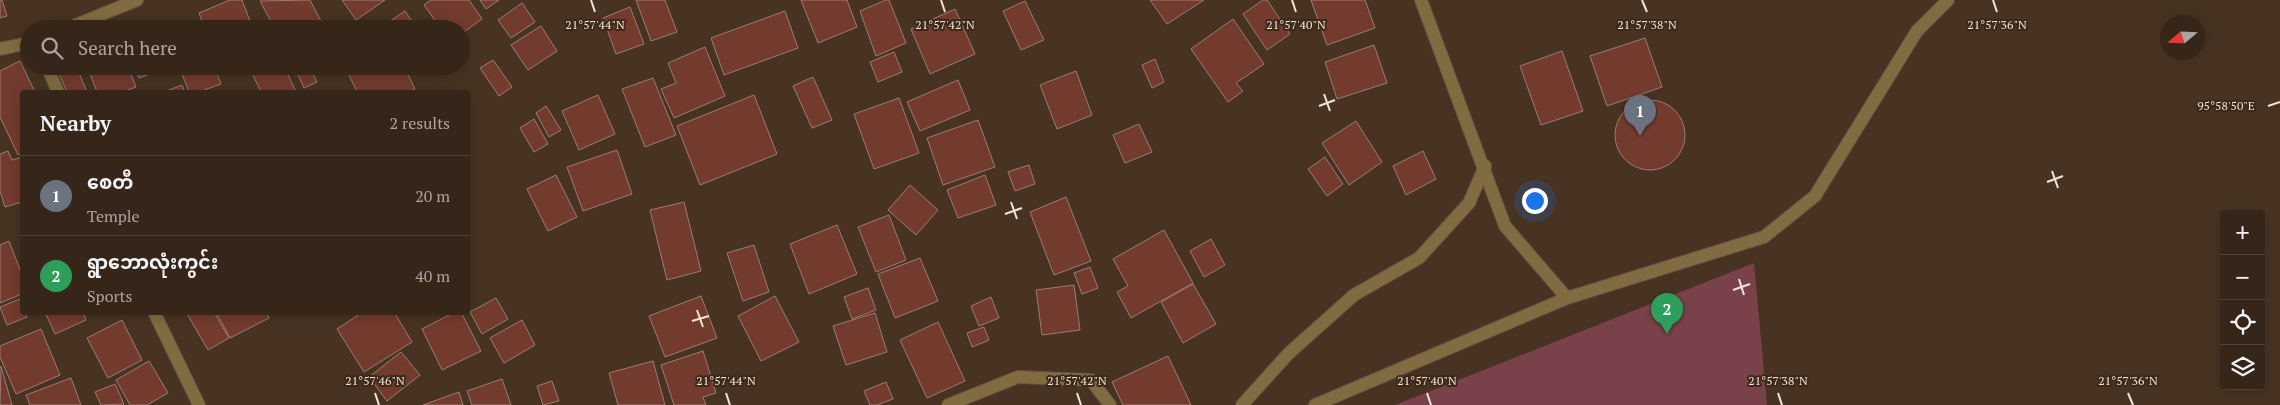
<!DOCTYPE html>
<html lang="en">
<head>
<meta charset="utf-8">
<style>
	body { margin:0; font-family:"PT Serif","Noto Sans Myanmar",serif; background:#3d2e23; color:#f1f3f6 }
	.controls { position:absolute; right:15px; bottom:15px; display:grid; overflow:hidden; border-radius:5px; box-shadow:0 2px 12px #0003 }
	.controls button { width:45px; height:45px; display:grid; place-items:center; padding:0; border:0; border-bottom:1px solid #504339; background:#36261a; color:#f1f3f6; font:25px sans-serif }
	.compass { position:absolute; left:2160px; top:15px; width:45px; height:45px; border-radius:50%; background:#36261a; box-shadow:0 2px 12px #0003; rotate:251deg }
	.you { position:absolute; left:1534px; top:200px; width:18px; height:18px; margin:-12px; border:4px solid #fff; border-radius:50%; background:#1a73e8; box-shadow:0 0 0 8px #1a73e833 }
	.badge { display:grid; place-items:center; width:32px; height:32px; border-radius:50%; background:#d6ab8b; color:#fff; font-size:16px; font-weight:700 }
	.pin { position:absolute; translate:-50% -41px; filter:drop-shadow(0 1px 2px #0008) }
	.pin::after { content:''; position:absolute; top:26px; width:18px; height:15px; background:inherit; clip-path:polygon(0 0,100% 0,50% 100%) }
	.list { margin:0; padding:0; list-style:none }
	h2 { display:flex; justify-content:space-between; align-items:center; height:65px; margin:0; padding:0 20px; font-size:21px }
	h2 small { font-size:16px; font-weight:400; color:#aaa5a2 }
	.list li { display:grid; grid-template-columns:32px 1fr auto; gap:15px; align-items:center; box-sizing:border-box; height:80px; padding:0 20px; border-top:1px solid #504339 }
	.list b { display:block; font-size:19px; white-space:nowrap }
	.list p { margin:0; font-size:16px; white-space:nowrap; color:#aaa5a2 }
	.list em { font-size:16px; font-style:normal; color:#aaa5a2 }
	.icon { flex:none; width:28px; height:28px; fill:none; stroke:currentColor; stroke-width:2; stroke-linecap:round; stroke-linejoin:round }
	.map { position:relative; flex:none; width:2280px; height:405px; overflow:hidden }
	.search { position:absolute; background:#36261a; box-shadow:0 2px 12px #0003; left:20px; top:20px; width:450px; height:55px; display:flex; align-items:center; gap:12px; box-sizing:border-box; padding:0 18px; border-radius:28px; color:#aaa5a2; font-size:19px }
	.panel { position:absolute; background:#36261a; box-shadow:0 2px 12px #0003; left:20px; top:90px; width:450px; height:225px; border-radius:5px }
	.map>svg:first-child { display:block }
	.green { fill:#79414a }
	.building { fill:#733b2d; stroke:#9b7c74 }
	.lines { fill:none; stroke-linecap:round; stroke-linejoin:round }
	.street-casing { stroke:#634f3f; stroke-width:14 }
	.street { stroke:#816c42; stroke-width:12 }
	.ticks { fill:none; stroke:#f2e4da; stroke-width:2 }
	.ticks-label { font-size:12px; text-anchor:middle; fill:#f2e4da; stroke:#3d2919; stroke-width:4; stroke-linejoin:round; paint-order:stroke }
</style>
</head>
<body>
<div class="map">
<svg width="2280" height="405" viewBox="0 0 2280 405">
	<rect width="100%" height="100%" fill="#483322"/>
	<path class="green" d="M1754 263 1767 405H1395Z"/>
	<path class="building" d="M0 0H2L7 16 0 18Z
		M230 0H242L253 29H205L199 13Z
		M310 0 323 25 316 29H275L260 1Z
		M342 0H385L356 20Z
		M431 0H469L482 19 461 34V29H441L424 5Z
		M480 0H499L486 9Z
		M636 0H665L677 32 651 41Z
		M801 0H847L857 27 818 43Z
		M886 0H889L906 43 876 56 860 11Z
		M1150 0H1204L1167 24Z
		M1263 0H1267L1290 34 1267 50 1243 14Z
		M1311 0H1365L1375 28 1327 45Z
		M1025 1 1044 40 1021 50 1003 11Z
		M522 3 535 22 511 38 498 20Z
		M630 7 644 44 616 54 603 18Z
		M955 9 975 54 930 74 911 29Z
		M405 11 417 29H389L386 24Z
		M785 11 798 48 724 75 711 38Z
		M1233 19 1264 64 1236 83 1243 91 1228 102 1191 49Z
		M541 26 557 51 528 70 511 45Z
		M1645 38 1662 87 1607 106 1590 56Z
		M1374 45 1387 83 1337 99 1325 62Z
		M705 47 725 96 674 118 661 89 676 83 668 63Z
		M1562 51 1583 111 1541 125 1520 66Z
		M894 52 902 72 878 82 870 62Z
		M1155 59 1164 82 1152 88 1142 65Z
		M493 60 512 87 499 96 480 68Z
		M20 61 35 92H22V152L18 155 0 117V71Z
		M76 66 87 92H67L59 73Z
		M87 66H128L136 87 123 92H97Z
		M135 66H171L139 78Z
		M193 66H214L221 84 199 92H189L181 71Z
		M261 66H284L296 92H261L251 71Z
		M294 66H309L317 82 304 88Z
		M366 66H404L415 89 408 92H357L349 75Z
		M1076 71 1092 115 1057 129 1040 85Z
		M813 77 832 120 812 128 793 86Z
		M653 78 676 135 645 147 622 89Z
		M958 80 970 110 920 131 907 102Z
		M182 85 185 92H164Z
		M598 95 615 134 579 150 562 111Z
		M754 95 777 154 700 185 677 126Z
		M899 98 919 153 874 169 854 114Z
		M1615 135a35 35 0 1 1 70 0a35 35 0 1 1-70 0Z
		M546 106 561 130 549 137 536 113Z
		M534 119 548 144 534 152 520 128Z
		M978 120 995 167 943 185 927 138Z
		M1356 121 1382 162 1349 185 1322 143Z
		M1139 124 1152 152 1125 163 1113 135Z
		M617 150 632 194 583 211 567 167Z
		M8 151 12 160 22 157V202L5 207 0 191V154Z
		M1423 151 1436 179 1406 195 1393 166Z
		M1325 157 1343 184 1327 196 1308 169Z
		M1029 165 1035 184 1015 191 1008 172Z
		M556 175 577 217 548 231 527 189Z
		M985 175 996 205 958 218 947 190Z
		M910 185 938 210 916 235 888 210Z
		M1066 197 1091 261 1054 275 1030 212Z
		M684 202 701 271 667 280 650 210Z
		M889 215 906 260 876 272 858 227Z
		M837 225 857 274 809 294 790 244Z
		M1164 230 1193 283 1131 318 1117 292 1128 286 1113 259Z
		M1211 239 1225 265 1204 277 1190 251Z
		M9 241 22 275V294L0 303V245Z
		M754 245 769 292 743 301 727 253Z
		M920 258 938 301 895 318 878 274Z
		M1090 267 1098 288 1082 294 1074 273Z
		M1193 284 1216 324 1183 343 1161 302Z
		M1074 285 1080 330 1042 335 1036 290Z
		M868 288 876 310 852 319 844 297Z
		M701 296 717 338 665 357 649 316Z
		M775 296 799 342 761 361 738 316Z
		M991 297 999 318 979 326 971 306Z
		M496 298 508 319 482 334 470 312Z
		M20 299 22 312H25L27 317 7 325 0 307Z
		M45 312H83L86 320 55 334Z
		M186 312H214L229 338 208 350Z
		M216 312H266L269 318 230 338Z
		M363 312H394L412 342 364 372 337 329Z
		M455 312H461L481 351 442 370 422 329Z
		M875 313 887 352 846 365 833 326Z
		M122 320 142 360 108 378 87 338Z
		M522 320 535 345 504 363 490 338Z
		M938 322 965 381 927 398 900 340Z
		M984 327 989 340 972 347 967 333Z
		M41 329 60 375 16 394 0 357V346Z
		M703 351 716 393 703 397 706 405H674L661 365Z
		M401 352 420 375 387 401 369 377Z
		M1168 356 1191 405H1123L1112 382Z
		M149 361 168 393 147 405H130L116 380Z
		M653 361 665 405H618L609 373Z
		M1 366 12 405H0Z
		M71 378 81 405H30L26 395Z
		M502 379 511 405H472L467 391Z
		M552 381 559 401 543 405 537 386Z
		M886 382 893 399 877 405H870L864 391Z
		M115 384 124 404 101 405 95 392Z
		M459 392 463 405H423Z"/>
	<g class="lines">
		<defs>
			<path id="street" d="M1421 0 1505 226 1567 298
				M66 29 137 0
				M0 49 29 43
				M47 66 58 92
				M154 312 199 405
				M948 405 1018 377 1091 380 1110 405
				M1242 405 1288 354 1354 295 1419 258 1469 203 1485 166
				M1315 405 1567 298 1764 237 1815 196 1917 31 1948 0"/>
		</defs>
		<use href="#street" class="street-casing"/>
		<use href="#street" class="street"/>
	</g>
	<path class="ticks" d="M591 0 595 12M941 0 945 12M1292 0 1296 12M1642 0 1647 12M1993 0 1997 12M1324 94 1330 111M1319 106 1335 100M2268 106 2280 102M2052 171 2058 188M2047 182 2063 176M1011 202 1017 219M1005 214 1022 208M1739 279 1744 295M1733 290 1750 284M697 310 703 327M692 321 709 316M375 393 379 405M726 393 730 405M1077 393 1081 405M1427 393 1431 405M1778 393 1782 405M2128 393 2133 405"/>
	<g class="ticks-label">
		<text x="595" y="29">21°57'44"N</text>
		<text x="1296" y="29">21°57'40"N</text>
		<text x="1647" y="29">21°57'38"N</text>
		<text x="945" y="29">21°57'42"N</text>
		<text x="1997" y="29">21°57'36"N</text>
		<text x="2226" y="110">95°58'50"E</text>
		<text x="375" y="385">21°57'46"N</text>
		<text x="726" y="385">21°57'44"N</text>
		<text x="1077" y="385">21°57'42"N</text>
		<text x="1427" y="385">21°57'40"N</text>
		<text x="1778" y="385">21°57'38"N</text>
		<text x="2128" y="385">21°57'36"N</text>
	</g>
</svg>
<div class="controls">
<button>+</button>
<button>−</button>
<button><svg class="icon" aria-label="locate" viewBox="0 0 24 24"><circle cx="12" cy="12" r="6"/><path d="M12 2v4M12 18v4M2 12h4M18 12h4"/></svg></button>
<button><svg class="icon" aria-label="layers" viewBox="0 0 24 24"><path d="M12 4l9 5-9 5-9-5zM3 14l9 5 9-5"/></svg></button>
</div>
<svg class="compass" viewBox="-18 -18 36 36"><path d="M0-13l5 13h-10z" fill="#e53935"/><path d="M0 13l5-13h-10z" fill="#aaa5a2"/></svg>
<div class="you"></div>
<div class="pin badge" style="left:1640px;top:136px;background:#6b7280">1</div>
<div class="pin badge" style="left:1667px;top:334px;background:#2e9e5b">2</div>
<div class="search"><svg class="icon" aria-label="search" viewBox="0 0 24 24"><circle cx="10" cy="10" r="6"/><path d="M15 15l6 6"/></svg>Search here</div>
<section class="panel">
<h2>Nearby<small>2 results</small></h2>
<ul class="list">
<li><span class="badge" style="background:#6b7280">1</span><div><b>စေတီ</b><p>Temple</p></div><em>20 m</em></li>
<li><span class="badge" style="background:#2e9e5b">2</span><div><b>ရွာဘောလုံးကွင်း</b><p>Sports</p></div><em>40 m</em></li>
</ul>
</section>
</div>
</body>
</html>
